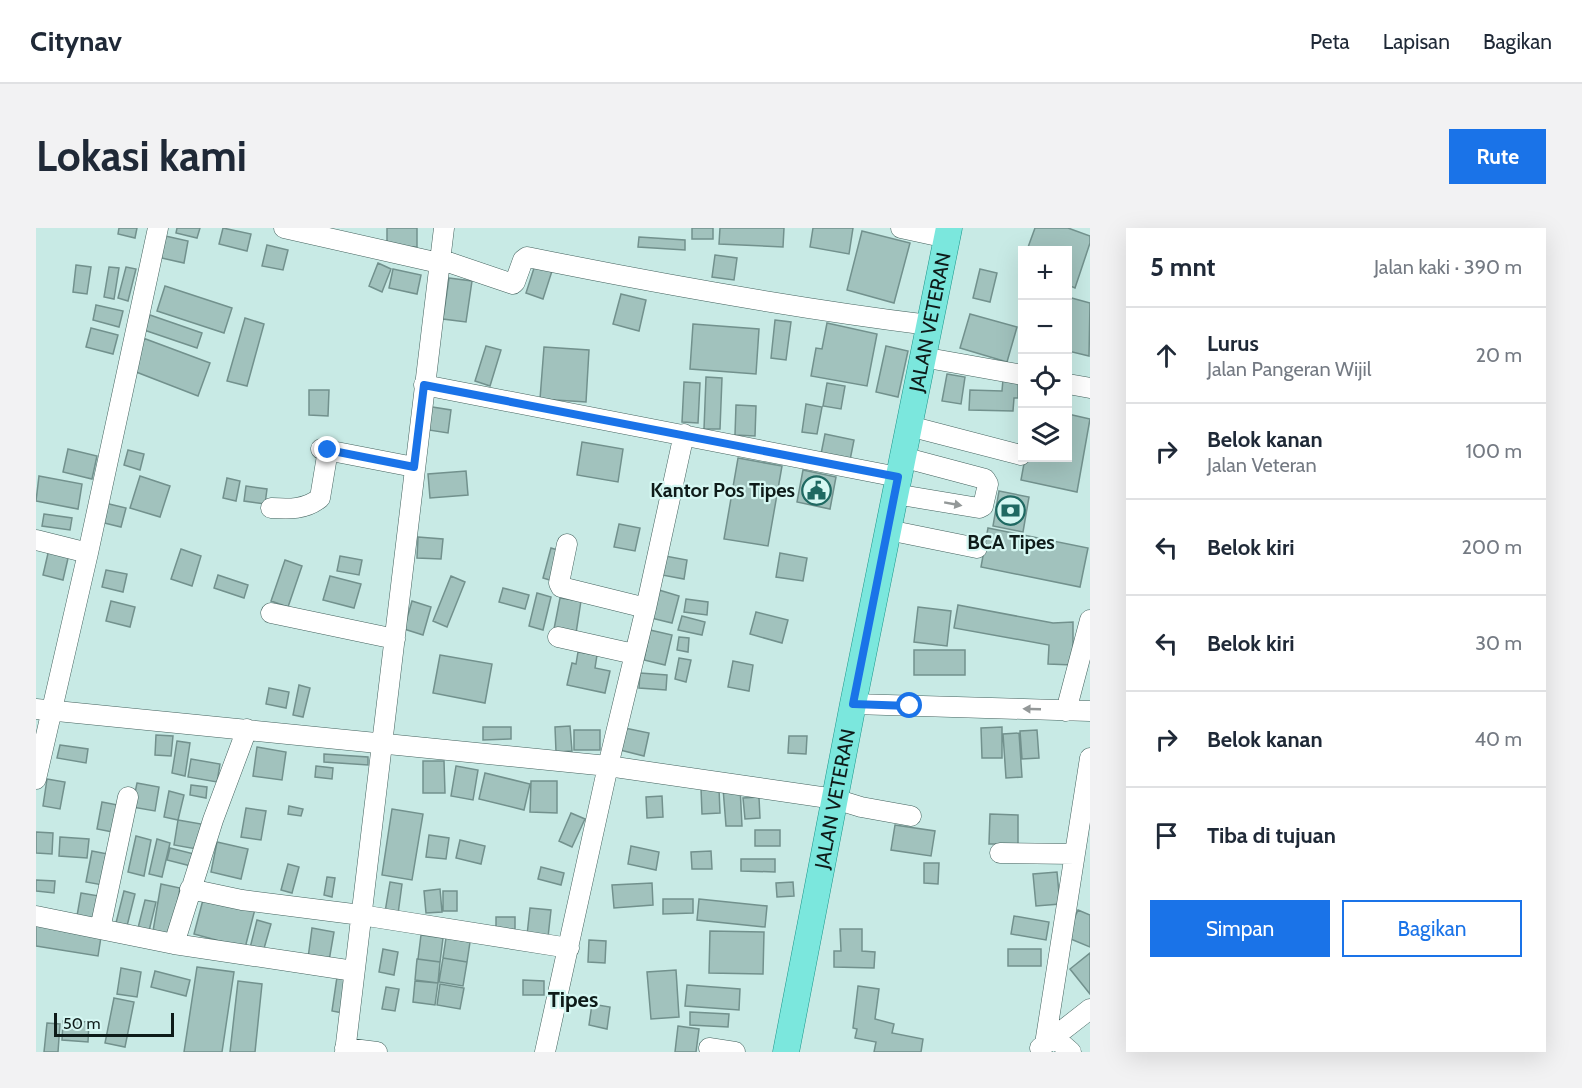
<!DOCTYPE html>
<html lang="id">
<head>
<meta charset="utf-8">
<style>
	body { margin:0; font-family:Cabin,sans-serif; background:#f2f2f3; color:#1f2937 }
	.controls { position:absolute; right:18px; top:18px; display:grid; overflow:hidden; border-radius:0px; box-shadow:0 6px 24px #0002 }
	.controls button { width:54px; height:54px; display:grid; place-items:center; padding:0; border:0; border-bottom:2px solid #e0e1e3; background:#fff; color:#1f2937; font:30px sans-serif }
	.scale { position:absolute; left:18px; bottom:15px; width:120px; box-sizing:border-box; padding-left:6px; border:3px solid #0e1b19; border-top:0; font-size:16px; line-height:21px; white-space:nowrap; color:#0e1b19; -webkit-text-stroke:4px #d5f7f2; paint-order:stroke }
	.stop { position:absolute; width:18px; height:18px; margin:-14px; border:4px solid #1a73e8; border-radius:50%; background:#fff }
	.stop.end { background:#1a73e8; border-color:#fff; box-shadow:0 2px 6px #0008 }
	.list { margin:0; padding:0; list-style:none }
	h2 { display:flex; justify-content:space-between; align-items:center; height:78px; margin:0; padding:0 24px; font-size:26px }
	h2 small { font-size:20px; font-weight:400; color:#747a83 }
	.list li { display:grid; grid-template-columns:39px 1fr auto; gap:18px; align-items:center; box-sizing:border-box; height:96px; padding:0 24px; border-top:2px solid #e0e1e3 }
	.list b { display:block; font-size:22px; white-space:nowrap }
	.list p { margin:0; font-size:20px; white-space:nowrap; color:#747a83 }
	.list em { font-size:20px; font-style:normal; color:#747a83 }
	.actions { display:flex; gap:12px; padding:18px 24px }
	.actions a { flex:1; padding:14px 0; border:2px solid #1a73e8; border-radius:0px; text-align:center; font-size:21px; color:#1a73e8 }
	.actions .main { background:#1a73e8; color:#fff }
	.icon { flex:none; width:33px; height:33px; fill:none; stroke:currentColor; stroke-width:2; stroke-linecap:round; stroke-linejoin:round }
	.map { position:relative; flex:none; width:1054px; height:824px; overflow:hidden; border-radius:0px }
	header { display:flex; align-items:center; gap:36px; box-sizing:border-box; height:84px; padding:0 30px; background:#fff; border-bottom:2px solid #e0e1e3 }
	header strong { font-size:28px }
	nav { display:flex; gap:33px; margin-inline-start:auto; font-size:21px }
	.intro { display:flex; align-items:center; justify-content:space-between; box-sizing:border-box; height:144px; padding:0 36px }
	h1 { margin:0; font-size:42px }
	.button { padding:15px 27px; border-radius:0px; background:#1a73e8; color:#fff; font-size:21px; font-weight:700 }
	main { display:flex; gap:36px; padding:0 36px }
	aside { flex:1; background:#fff; border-radius:0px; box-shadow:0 6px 24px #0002 }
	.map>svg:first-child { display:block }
	.building { fill:#a1c2bd; stroke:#72918d; stroke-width:1.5 }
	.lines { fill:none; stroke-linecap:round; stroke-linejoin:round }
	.minor-casing { stroke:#44625e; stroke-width:21 }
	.major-casing { stroke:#1c958a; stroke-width:27 }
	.minor { stroke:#fff; stroke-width:20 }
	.major { stroke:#7be7dd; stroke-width:26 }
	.oneway { fill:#939898 }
	.route { stroke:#1a73e8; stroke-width:8 }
	.labels { text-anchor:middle; stroke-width:4.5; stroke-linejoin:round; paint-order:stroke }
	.street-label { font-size:20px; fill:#0e1b19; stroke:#d5f7f2 }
	.poi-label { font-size:20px; font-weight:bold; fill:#0e1b19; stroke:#d5f7f2; text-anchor:end }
	.quarter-label { font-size:22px; font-weight:bold; fill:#0e1b19; stroke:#d5f7f2 }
</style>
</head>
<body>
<header>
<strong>Citynav</strong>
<nav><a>Peta</a><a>Lapisan</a><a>Bagikan</a></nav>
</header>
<div class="intro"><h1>Lokasi kami</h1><a class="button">Rute</a></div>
<main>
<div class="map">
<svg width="1054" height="824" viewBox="0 0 1054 824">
	<rect width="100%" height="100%" fill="#c8eae5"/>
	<path class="building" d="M83 0H101L99 10 82 6Z
		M141 0H164L161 10 140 5Z
		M187 0 215 6 211 23 183 16Z
		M351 0H381V19L351 18Z
		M656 0H677V11H656Z
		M684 0H748L747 19 683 16Z
		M777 0H817L813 26 774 19Z
		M999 0H1032L1054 8V15L1039 60 1032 57V22H991Z
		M826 3 874 15 858 75 811 62Z
		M125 7 152 13 148 35 121 29Z
		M603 9 649 12V22L602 19Z
		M231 17 252 22 247 42 226 38Z
		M679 27 701 30 698 52 676 49Z
		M342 35 355 41 346 64 333 58Z
		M40 37 55 39 51 66 37 64Z
		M499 37 516 43 507 71 490 65Z
		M73 39 83 40 78 71 68 69Z
		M90 39 100 41 92 73 82 70Z
		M357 41 385 47 381 66 353 60Z
		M944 41 961 45 954 74 937 70Z
		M413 50 436 53 430 94 407 91Z
		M129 58 196 80 188 105 121 83Z
		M585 66 610 72 603 103 577 96Z
		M1032 69 1054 75 1053 128 1032 123Z
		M60 77 87 83 83 99 57 92Z
		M934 86 981 99 971 134 924 120Z
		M114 87 166 105 161 120 108 102Z
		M209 90 228 96 211 158 191 153Z
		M739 92 755 94 750 132 735 130Z
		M791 95 841 106 831 158 775 148 780 120 786 121Z
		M657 96 723 101 720 146 654 141Z
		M55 100 82 107 77 126 50 119Z
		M107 110 174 135 162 168 95 142Z
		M450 118 465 122 454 158 439 153Z
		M850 118 872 123 862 169 840 164Z
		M508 119 553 122 550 174 504 171Z
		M911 146 929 149 925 176 906 173Z
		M670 149 686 150 684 201H668Z
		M967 151H982V170H978L977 183 933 182 934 162 966 163Z
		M648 154 664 155 662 195 646 194Z
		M791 155 809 158 805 181 787 178Z
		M273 162H293L292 188 273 187Z
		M770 176 786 179 781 206 766 204Z
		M700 177 720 178 719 208 699 207Z
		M390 178 415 182 412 205 386 201Z
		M1032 186 1054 191 1041 264 985 252 989 230H1032Z
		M789 206 818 212 814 232 785 226Z
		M546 214 587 221 582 254 541 247Z
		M32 221 61 228 56 251 27 244Z
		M92 222 108 226 104 242 88 237Z
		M702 230 746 238 732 318 688 311Z
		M767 242 800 249 794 281 761 274Z
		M430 243 432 267 394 270 392 246Z
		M3 248 46 256 42 281 0 273Z
		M104 248 134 258 124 289 94 280Z
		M191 250 204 253 200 273 187 270Z
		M210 258 231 261 229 276 208 273Z
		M963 263 993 269 987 304 957 298Z
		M69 275 90 280 85 299 64 294Z
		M8 286 36 290 34 302 6 298Z
		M583 296 604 300 599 323 578 319Z
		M952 300 1052 320 1044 359 945 339Z
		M382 309 407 311 405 331 381 330Z
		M515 320 525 323 517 353 507 350Z
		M13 321 33 326 27 352 7 347Z
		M145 321 165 328 156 358 135 351Z
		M744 325 771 330 767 353 740 349Z
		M304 328 326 332 323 347 301 343Z
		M629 328 651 332 648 351 626 347Z
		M249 332 266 338 252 379 235 373Z
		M70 342 91 346 87 364 66 359Z
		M182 347 212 357 208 370 178 360Z
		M294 348 325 356 318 380 287 372Z
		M415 348 429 354 411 399 397 393Z
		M467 360 493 367 489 381 463 374Z
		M623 362 643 368 636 395 615 390Z
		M501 365 515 369 507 402 493 398Z
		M524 370 545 373 540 405 518 401Z
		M650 371 672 374 671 387 648 384Z
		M75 373 99 379 94 399 70 393Z
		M376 373 395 379 387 407 368 401Z
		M922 377 1017 395 1037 394V437L1012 436 1013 417 918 400Z
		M882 379 915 383 911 418 878 414Z
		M720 384 752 392 746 415 714 406Z
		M646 388 669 394 666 407 642 402Z
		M614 402 636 407 629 437 608 432Z
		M643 409 653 410 652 424 641 422Z
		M878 422H929V447H878Z
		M542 424 561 427 559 440 574 443 569 465 531 457 536 435 540 436Z
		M404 427 456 436 449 475 397 465Z
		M643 430 655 432 650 454 639 451Z
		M697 433 717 437 713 463 692 459Z
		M604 445 631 447 630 462 603 460Z
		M263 457 274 460 267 489 257 487Z
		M233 460 253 464 250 480 230 476Z
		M534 498 536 523 520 524 519 499Z
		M447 499H475V511L447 512Z
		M584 499 613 505 608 528 580 521Z
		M966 499V530H946L945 500Z
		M538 502H564V522H538Z
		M1001 502 1003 530 986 531 984 503Z
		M983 505 986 549 970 550 967 506Z
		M120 507 137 508 135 528 119 527Z
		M753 508H771L770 526 752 525Z
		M141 513 154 515 149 548 136 545Z
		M24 517 52 521 50 535 21 530Z
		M221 519 250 524 246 552 217 548Z
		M288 526 332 529V537L288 534Z
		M155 531 184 536 181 554 152 549Z
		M387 533H408L409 565H387Z
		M280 538 297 540 296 551 279 549Z
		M420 538 442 542 437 572 415 568Z
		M449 545 494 556 488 582 443 571Z
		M11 551 29 554 24 581 7 578Z
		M495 553H521V585L494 584Z
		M101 555 123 559 119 583 96 579Z
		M155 557 171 559 170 570 154 567Z
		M704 559 706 598H690L687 560Z
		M665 560H683L684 585 666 586Z
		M133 563 148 567 142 592 128 589Z
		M626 568 627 589 611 590 610 569Z
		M723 569 724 590 709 591 707 570Z
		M66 574 87 578 82 605 61 601Z
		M253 578 267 581 265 588 252 586Z
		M210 580 230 583 225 612 205 609Z
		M356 581 387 586 376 652 346 647Z
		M535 585 549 591 536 619 523 613Z
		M954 586 982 587V616H953Z
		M142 592 171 597 166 622 138 617Z
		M859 597 899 603 895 628 855 622Z
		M719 602H744V618H719Z
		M0 604 17 605 16 626 0 625Z
		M393 607 413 610 410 631 390 629Z
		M100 608 115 612 108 648 92 644Z
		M24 609 53 611 51 630 23 628Z
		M121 611 134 615 126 649 113 646Z
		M424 612 449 618 445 636 420 630Z
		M181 614 212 621 205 651 175 644Z
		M595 618 623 624 620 642 592 636Z
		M134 620 162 627 159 639 131 632Z
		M56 623 77 627 72 658 50 654Z
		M675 623 676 641H656L655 624Z
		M705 631H739V644L705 643Z
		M888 635H903L902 656 888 655Z
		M252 636 263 639 256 665 245 662Z
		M505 639 528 645 525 657 502 651Z
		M1021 644 1024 676 1000 678 997 646Z
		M291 649 299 650 296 669 288 667Z
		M0 652 19 653 18 665 0 663Z
		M354 654 366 656 362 686 349 684Z
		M757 654 758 668 741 669 740 655Z
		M616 655 617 677 578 680 576 657Z
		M125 656 144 660 136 706 117 703Z
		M404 661 406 684 390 685 388 663Z
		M88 663 99 666 91 698 80 695Z
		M407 663H421V683H407Z
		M45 665 69 669 65 693 41 688Z
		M168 668 219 681 209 720 158 706Z
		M627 671H657V685L627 686Z
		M663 671 731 678 729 699 661 692Z
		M109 672 120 674 113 703 102 700Z
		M494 680 515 682 512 709 491 707Z
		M1042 682 1054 687V719L1030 709Z
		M978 688 1013 694 1010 712 975 706Z
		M460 689H479V705H460Z
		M221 692 235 696 227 724 214 720Z
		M0 693 66 703 62 728 0 718Z
		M276 700 298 704 293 733 272 730Z
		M804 701H826V723L839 724 838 740 798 739V723H805Z
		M674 703 728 704 727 746 673 745Z
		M385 707 407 710 404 734 382 731Z
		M410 710 434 714 431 734 407 730Z
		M553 712 570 713 569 735 552 734Z
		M347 721 362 724 358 747 343 744Z
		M972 721H1005V738H972Z
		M1054 725V766L1034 741Z
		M407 730 431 734 427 758 403 754Z
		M381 731 404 734 402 755 379 752Z
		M161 739 198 744 186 824H148Z
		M85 740 105 744 101 769 81 766Z
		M640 742 643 789 615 791 611 744Z
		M119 743 154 752 150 768 115 759Z
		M301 749 312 751 307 785 296 783Z
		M487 752 508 753V767H487Z
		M202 753 226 756 219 824H194Z
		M379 753 402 755 399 777 377 774Z
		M404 756 428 760 424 781 401 777Z
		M651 757 704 761 703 782 649 778Z
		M822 758 843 761 839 791 858 796 856 805 887 811 885 824H838L840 814 819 810 821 801 817 800Z
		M350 759 363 761 359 783 346 781Z
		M78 770 98 774 89 819 69 815Z
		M556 776 574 779 571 801 553 797Z
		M654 784 693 786 692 799 654 797Z
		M27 793 53 794 52 814 26 812Z
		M11 795 24 796 22 824H8Z
		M642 798 663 801 660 824H639Z"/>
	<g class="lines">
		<defs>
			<path id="minor" d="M248 0 403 35
				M865 0 911 10
				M403 31 477 56 479 54 487 32 491 29C624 56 758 80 893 97
				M886 129 987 147
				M1032 156 1054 160
				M388 157 862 249
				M873 198 985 227
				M285 221 378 239
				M859 266 943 280 947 278 952 256 949 251 866 229
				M235 280C253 281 269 282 284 270L292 222
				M852 302 941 320
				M0 312 52 325
				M531 316 523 355 525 359 610 380
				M235 385 359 411
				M522 409 598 426
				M817 476 1054 483
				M0 481 572 538 799 571 825 579 875 588
				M1030 483 1054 392
				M0 551 52 325 122 0
				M964 625 1039 626
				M154 661 206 672 325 687 533 720
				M0 688 138 716 318 743
				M64 701 92 569
				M138 716 177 592 211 501
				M1018 809 1035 824
				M1009 816 1054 530
				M309 820 341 824
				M673 820 699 824
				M1004 820 1054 781
				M309 824 408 0
				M509 824 572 538 610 380 648 206"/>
			<g id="major">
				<path id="s1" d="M750 824 817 476 913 0"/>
			</g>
		</defs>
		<use href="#minor" class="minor-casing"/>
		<use href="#major" class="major-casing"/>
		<use href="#minor" class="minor"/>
		<use href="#major" class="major"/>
	</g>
	<defs><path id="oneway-solid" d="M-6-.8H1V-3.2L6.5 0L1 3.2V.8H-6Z" transform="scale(1.5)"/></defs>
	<g class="oneway">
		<use href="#oneway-solid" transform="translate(917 276) rotate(10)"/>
		<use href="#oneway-solid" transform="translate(996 481) rotate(-178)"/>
	</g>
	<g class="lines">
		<path class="route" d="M292 222 378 239 388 157 862 249 817 476 874 478"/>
	</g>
	<defs>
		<symbol id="civic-ring" viewBox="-11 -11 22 22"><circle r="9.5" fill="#d5f7f2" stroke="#1f6962" stroke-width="1.5"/><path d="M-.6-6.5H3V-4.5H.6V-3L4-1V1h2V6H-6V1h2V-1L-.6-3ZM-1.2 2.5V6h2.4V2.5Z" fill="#1f6962"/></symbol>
		<symbol id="bank-ring" viewBox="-11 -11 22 22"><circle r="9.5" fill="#d5f7f2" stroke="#1f6962" stroke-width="1.5"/><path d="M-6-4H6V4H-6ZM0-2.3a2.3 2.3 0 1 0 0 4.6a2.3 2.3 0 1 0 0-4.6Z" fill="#1f6962"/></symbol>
	</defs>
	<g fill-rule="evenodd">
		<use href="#civic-ring" x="764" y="246" width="33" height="33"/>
		<use href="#bank-ring" x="958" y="266" width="33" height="33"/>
	</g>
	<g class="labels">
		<g class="street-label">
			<text dy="7" stroke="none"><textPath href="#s1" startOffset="744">JALAN VETERAN</textPath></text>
			<text dy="7" stroke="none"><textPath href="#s1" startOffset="258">JALAN VETERAN</textPath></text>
		</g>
		<g class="poi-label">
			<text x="759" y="269">Kantor Pos Tipes</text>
			<text x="975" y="321" text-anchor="middle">BCA Tipes</text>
		</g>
		<g class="quarter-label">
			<text x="537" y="779">Tipes</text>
		</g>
	</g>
</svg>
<div class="controls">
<button>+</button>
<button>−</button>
<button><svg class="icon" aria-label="locate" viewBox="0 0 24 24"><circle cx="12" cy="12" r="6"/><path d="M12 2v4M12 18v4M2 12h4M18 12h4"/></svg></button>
<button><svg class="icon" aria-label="layers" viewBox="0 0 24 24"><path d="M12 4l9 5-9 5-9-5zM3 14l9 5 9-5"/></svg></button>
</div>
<div class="scale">50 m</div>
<div class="stop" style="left:874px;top:478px"></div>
<div class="stop end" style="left:292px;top:222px"></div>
</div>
<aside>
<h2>5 mnt<small>Jalan kaki · 390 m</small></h2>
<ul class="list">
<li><svg class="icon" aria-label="ahead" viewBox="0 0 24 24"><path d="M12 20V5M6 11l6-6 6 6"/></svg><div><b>Lurus</b><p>Jalan Pangeran Wijil</p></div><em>20 m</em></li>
<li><svg class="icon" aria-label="right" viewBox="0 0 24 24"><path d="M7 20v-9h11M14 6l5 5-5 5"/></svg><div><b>Belok kanan</b><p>Jalan Veteran</p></div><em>100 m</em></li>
<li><svg class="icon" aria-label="left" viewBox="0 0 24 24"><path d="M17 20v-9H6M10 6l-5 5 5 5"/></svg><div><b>Belok kiri</b></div><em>200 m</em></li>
<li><svg class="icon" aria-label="left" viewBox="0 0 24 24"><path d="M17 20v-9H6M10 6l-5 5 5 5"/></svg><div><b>Belok kiri</b></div><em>30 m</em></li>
<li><svg class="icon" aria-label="right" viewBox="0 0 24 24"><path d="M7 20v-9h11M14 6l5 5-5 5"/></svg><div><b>Belok kanan</b></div><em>40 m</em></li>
<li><svg class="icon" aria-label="arrive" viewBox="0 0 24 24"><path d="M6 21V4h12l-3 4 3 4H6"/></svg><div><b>Tiba di tujuan</b></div></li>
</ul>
<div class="actions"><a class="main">Simpan</a><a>Bagikan</a></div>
</aside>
</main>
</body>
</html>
